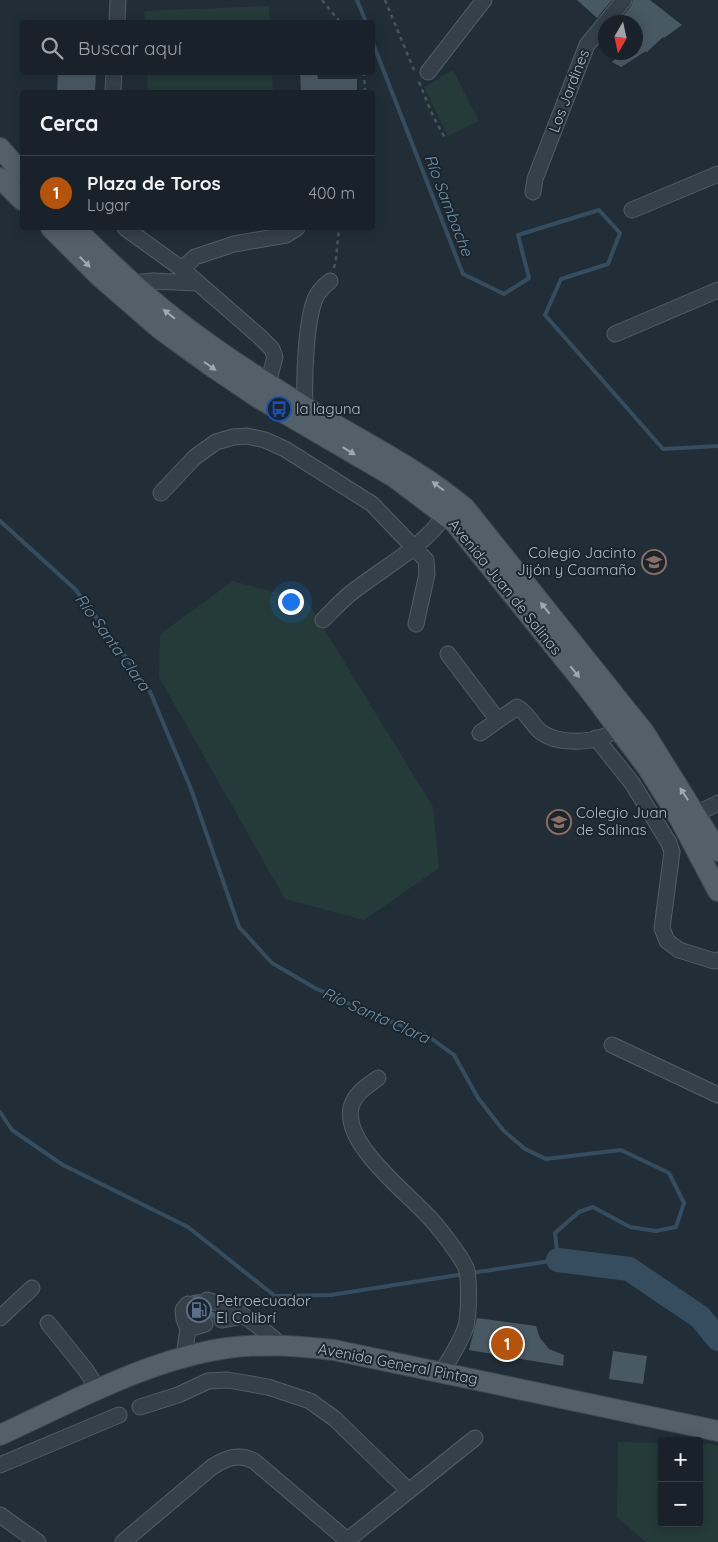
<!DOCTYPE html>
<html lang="es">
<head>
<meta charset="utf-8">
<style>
	body { margin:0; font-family:Quicksand,sans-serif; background:#262f36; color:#f1f3f6 }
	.controls { position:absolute; right:15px; bottom:15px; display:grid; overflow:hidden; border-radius:5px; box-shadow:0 2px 12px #0003 }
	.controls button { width:45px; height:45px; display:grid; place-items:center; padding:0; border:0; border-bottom:1px solid #373f47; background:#19222a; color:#f1f3f6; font:25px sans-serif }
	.compass { position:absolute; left:598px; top:15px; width:45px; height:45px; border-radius:50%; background:#19222a; box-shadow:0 2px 12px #0003; rotate:189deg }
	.you { position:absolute; left:290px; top:601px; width:18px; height:18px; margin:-12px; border:4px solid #fff; border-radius:50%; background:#1a73e8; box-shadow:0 0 0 8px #1a73e833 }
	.badge { display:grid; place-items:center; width:32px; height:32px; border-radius:50%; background:#b45309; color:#fff; font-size:16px; font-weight:700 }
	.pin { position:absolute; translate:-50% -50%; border:2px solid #fff; box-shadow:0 1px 5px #0006 }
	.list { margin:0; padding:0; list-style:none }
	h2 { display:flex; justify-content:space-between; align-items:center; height:65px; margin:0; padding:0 20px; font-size:21px }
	h2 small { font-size:16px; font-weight:400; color:#9fa4a8 }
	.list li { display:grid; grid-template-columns:32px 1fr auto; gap:15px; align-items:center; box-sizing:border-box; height:75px; padding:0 20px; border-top:1px solid #373f47 }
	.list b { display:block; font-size:19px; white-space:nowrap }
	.list p { margin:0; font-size:16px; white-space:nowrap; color:#9fa4a8 }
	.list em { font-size:16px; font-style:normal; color:#9fa4a8 }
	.icon { flex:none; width:28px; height:28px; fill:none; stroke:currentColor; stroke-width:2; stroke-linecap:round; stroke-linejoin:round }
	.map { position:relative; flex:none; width:718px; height:1542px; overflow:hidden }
	.search { position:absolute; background:#19222a; box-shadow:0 2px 12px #0003; left:20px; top:20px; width:355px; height:55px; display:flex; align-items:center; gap:12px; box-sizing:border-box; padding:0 18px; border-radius:5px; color:#9fa4a8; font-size:19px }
	.panel { position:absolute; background:#19222a; box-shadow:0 2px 12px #0003; left:20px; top:90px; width:355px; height:140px; border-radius:5px }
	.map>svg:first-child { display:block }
	.green { fill:#243b39 }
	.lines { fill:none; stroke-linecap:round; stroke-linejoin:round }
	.stream { stroke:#354d5f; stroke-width:4 }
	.river { stroke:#354d5f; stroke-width:24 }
	.building { fill:#495964 }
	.minor-casing { stroke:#525e66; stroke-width:17 }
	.major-casing { stroke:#3e4952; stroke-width:22 }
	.path { stroke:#435757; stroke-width:2.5; stroke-dasharray:4 4; stroke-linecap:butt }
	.minor { stroke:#354049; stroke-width:15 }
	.major { stroke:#535f69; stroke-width:20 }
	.oneway { fill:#9da9b3 }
	.labels { text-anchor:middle; stroke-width:4; stroke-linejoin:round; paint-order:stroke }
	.street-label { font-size:15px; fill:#afbbc5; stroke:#1a252d }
	.poi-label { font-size:15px; fill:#afbbc5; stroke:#1a252d; text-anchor:start }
	.water-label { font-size:16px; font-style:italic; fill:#7091a9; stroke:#1a252d }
</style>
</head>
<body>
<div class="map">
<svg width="718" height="1542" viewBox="0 0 718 1542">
	<rect width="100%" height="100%" fill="#212e38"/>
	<path class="green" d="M269 6 270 22H145L144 11Z
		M453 70 479 121 448 136 424 87Z
		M147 73H272L273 92H148Z
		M233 581 307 601 433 807 439 868 364 920 285 899 159 677 160 634Z
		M618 1442 662 1443V1523H699V1443L711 1444 718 1446V1542H646L617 1517Z"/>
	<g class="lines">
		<path class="stream" d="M357 0 366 22
			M372 41 463 274 504 294 529 278 518 235 599 210 620 233 608 264 561 279 545 315 663 449 718 446
			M0 521 75 589 148 687 191 789 239 927 272 963 315 988 375 1016 425 1034 454 1055 478 1098 503 1130 525 1149 546 1159 621 1150 669 1173 684 1203 676 1227 656 1231 630 1227 593 1207 579 1212 555 1233 558 1260 471 1273
			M0 1112 12 1130 63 1165 188 1227 275 1296 331 1295 464 1274"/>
		<path class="river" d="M558 1260 629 1269 700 1317 718 1339"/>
	</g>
	<path class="building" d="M577 0H612L597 18Z
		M633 0H650L682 25 664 38 663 37 646 53V51L621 67 612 62 616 58 609 52H636V22H618L631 6Z
		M58 72H96L95 92H57Z
		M300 72H317L318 79H357V92H301Z
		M200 1294 198 1303 201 1307 207 1310 194 1312 197 1306V1301L191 1295Z
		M210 1311 216 1313 213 1319 208 1315H203V1312Z
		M477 1318 536 1326 540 1338 549 1349 564 1355 563 1366 469 1350Z
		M613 1351 647 1356 643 1384 609 1379Z"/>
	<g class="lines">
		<defs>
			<path id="minor" d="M117 22 118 0
				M428 72 484 0
				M113 92 114 72
				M533 192 535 179 587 45 624 0
				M632 210 718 174
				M125 228 182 269 259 336 272 349 275 357 268 383 261 392
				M182 269 195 257 234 244 286 235 297 228
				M134 283 153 281 196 283
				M615 334 718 290
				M305 407C304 382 305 310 319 292 322 288 326 284 330 281
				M161 493 195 457 216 442 233 437 247 436 265 440 285 449 372 504 426 560 427 574 416 624
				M323 620C332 611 341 601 351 593 382 568 422 549 445 515
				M448 654 497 719
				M480 733 517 707C527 712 532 725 541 732 556 744 588 743 605 736 610 734 614 730 618 727
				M596 738 632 783 669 843 672 852 662 928 667 941 679 950 714 961 718 960
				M696 814 718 803
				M612 1045 718 1095
				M378 1078C367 1086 354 1094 351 1108 343 1144 407 1193 428 1216 438 1226 461 1256 466 1268 470 1278 469 1319 465 1329 460 1343 450 1358 442 1372
				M207 1300C236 1307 260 1326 282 1346
				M0 1318 32 1288
				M222 1320 243 1316
				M48 1323 85 1369 99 1390
				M188 1329 205 1324
				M184 1356 188 1329 184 1319 183 1310 188 1304
				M140 1407 178 1395 208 1381 228 1380 268 1387 310 1401 335 1419 409 1491
				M0 1465 119 1415
				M0 1515 38 1542
				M123 1542 212 1467C226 1458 238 1453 254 1461L347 1540
				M345 1542 475 1438"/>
			<path id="major" d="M0 148 22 173
				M0 178 22 200
				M51 228 99 276 160 329 214 368 257 397 394 477 455 523 587 687 647 767 681 821 718 891
				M75 228C103 256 133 285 164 310 208 346 257 377 305 407 359 440 416 467 465 508L644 732 718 851
				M0 1435C72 1402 149 1359 227 1348 262 1343 298 1346 334 1350L718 1431"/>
		</defs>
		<use href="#minor" class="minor-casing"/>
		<use href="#major" class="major-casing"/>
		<path class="path" d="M322 0 340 22
			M385 0 414 70
			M364 72 365 92
			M419 82 433 116 446 140
			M334 268 336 259 339 228"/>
		<use href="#minor" class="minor"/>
		<use href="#major" class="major"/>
	</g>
	<defs><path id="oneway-solid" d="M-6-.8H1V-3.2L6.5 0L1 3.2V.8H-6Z" transform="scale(1.25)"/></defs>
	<g class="oneway">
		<use href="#oneway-solid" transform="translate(85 262) rotate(45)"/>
		<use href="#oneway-solid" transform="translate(169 314) rotate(-142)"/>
		<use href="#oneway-solid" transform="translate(210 366) rotate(35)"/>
		<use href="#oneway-solid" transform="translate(349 451) rotate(31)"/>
		<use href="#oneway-solid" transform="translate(438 486) rotate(-143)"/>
		<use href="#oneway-solid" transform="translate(545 608) rotate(-129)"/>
		<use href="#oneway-solid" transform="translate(575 672) rotate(51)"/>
		<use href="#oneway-solid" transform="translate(684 794) rotate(-123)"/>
	</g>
	<defs>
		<symbol id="bus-ring" viewBox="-11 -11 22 22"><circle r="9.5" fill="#1a252d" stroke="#1a4fb4" stroke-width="1.5"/><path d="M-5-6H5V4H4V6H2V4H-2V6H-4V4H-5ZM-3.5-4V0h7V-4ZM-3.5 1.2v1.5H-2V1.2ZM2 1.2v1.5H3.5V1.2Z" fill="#1a4fb4"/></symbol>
		<symbol id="school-ring" viewBox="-11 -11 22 22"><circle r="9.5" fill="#1a252d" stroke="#8d6e63" stroke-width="1.5"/><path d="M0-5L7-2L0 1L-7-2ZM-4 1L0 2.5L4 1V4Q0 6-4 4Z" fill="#8d6e63"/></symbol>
		<symbol id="fuel-ring" viewBox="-11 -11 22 22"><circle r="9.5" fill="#1a252d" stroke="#5c6f8a" stroke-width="1.5"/><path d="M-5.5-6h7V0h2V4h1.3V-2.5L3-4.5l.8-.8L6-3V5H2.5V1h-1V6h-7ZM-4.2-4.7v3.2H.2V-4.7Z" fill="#5c6f8a"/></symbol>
	</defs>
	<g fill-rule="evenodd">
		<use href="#bus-ring" x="265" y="395" width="28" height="28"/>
		<use href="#school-ring" x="640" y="548" width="28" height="28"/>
		<use href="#school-ring" x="545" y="808" width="28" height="28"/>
		<use href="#fuel-ring" x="185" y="1296" width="28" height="28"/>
	</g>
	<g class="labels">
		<g class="street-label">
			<text transform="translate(569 91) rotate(-69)" y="5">Los Jardines</text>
			<text transform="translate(505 587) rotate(51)" y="5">Avenida Juan de Salinas</text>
			<text transform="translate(398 1364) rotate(11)" y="5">Avenida General Pintag</text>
		</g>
		<g class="poi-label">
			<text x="296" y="414">la laguna</text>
			<text x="636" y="558" text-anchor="end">Colegio Jacinto<tspan x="636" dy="17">Jijón y Caamaño</tspan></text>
			<text x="576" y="818">Colegio Juan<tspan x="576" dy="17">de Salinas</tspan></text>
			<text x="216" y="1306">Petroecuador<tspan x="216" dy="17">El Colibrí</tspan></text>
		</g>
		<g class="water-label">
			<text transform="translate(449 205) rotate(69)" y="6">Río Sambache</text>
			<text transform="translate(113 642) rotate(54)" y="6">Río Santa Clara</text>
			<text transform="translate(376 1015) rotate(24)" y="6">Río Santa Clara</text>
		</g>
	</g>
</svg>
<div class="controls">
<button>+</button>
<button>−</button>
</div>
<svg class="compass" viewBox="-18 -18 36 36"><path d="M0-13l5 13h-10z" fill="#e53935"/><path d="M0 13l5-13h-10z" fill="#9fa4a8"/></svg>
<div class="you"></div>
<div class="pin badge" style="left:507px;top:1344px">1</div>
<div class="search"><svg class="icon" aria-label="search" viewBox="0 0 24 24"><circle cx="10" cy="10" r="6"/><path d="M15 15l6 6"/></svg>Buscar aquí</div>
<section class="panel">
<h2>Cerca<small></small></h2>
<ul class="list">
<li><span class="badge">1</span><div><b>Plaza de Toros</b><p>Lugar</p></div><em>400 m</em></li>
</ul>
</section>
</div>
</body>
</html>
